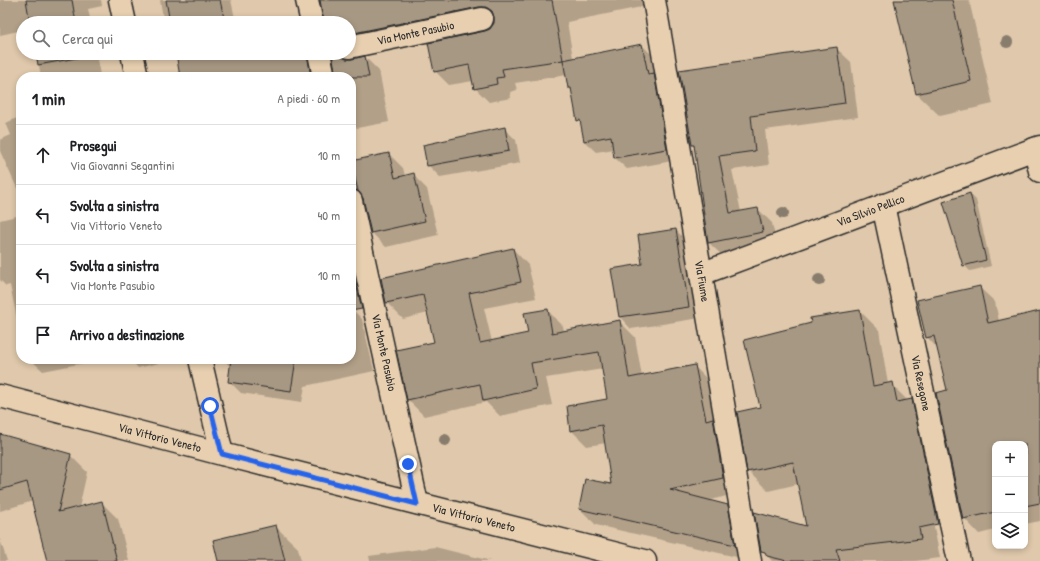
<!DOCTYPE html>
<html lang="it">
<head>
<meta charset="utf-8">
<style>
	body { margin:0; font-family:"Patrick Hand",sans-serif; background:#f6f6f6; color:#202124 }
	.controls { position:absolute; right:12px; bottom:12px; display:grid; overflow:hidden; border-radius:8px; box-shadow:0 2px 6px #0003 }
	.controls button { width:36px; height:36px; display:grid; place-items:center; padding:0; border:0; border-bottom:1px solid #e0e0e0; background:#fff; color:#202124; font:20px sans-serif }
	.stop { position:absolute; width:12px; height:12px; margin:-9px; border:3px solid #2563eb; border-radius:50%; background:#fff }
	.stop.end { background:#2563eb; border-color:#fff; box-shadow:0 1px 4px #0008 }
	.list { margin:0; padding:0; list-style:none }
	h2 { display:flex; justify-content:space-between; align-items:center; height:52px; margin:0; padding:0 16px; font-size:17px }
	h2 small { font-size:13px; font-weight:400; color:#757577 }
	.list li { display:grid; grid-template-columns:26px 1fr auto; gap:12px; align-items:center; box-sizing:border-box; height:60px; padding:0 16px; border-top:1px solid #e0e0e0 }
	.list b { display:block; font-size:15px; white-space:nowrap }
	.list p { margin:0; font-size:13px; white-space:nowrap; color:#757577 }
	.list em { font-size:13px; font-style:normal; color:#757577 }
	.icon { flex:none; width:22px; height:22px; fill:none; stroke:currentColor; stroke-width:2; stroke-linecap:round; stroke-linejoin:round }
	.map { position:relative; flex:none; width:1040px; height:561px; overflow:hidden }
	.search { position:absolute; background:#fff; box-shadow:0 2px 6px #0003; left:16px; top:16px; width:340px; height:44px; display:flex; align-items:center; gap:10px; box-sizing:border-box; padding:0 14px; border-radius:22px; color:#757577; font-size:15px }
	.panel { position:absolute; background:#fff; box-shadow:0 2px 6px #0003; left:16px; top:72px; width:340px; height:292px; border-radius:16px }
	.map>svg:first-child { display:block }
	.shadow { fill:#0003 }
	.building { fill:#a79883; stroke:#2b2b2b }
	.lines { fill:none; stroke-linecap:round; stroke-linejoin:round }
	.minor-casing { stroke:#2b2b2b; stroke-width:25 }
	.major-casing { stroke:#2b2b2b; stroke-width:25 }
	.minor { stroke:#e7cfb0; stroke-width:22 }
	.major { stroke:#e7cfb0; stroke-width:22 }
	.tree { fill:#887c6d }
	.route { stroke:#2563eb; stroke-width:5 }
	.labels { text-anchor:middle; stroke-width:3; stroke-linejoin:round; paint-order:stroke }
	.street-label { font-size:12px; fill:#2b2b2b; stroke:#e7cfb0 }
</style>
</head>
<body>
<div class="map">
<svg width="1040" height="561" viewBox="0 0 1040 561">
	<rect width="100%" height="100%" fill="#dfc8ab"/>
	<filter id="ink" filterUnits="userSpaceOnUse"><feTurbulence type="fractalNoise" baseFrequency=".025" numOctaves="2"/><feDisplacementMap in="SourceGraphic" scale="8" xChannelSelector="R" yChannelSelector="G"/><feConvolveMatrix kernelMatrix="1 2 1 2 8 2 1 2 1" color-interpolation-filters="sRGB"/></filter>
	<g filter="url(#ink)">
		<path class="shadow" d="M0 0H101L102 6 88 9 91 23H23V30L0 35Z
			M160 0H231L236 23H164Z
			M321 0H645L646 6 567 22 573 58 642 45 653 56 678 160 627 169 615 158 614 149 596 152 584 141 582 125 578 120 573 92 569 88 567 75 515 83 517 90 510 92 511 98 489 102 475 88 473 81 449 85 435 71 485 32 491 29 495 24V20L361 48 351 57V60L365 57 379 71 389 122 357 128 351 123V77H337L333 54 325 57 322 77H181L177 53H349V23H325Z
			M895 0H969L993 104 940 116 917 94Z
			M298 21 301 23H287Z
			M836 48 851 62 858 117 765 130 769 165 732 170 741 212 758 209 772 223 777 246 724 257 709 243 695 148 692 145Z
			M37 53H96L100 75 89 77H41Z
			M21 116V197L0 151V140L11 135 6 123Z
			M505 129 516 140 520 163 440 177 428 165Z
			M389 154 403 168 405 176 413 175 427 189 438 235 386 247 372 233 365 202H363L357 205 351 252V162Z
			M970 194 976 200 991 266 970 271 964 265Z
			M21 215V338L10 285 6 286 0 280V220Z
			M676 230 687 242 700 318 631 329 620 317 612 270 643 265Z
			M513 249 528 265 536 298 484 308 492 342 529 334 547 310 563 326 564 332 619 321 635 337 642 377 694 366 710 382 738 493 707 501 727 506 743 522 750 560 596 525 580 509 612 486 606 443 587 446 571 430 608 400 603 369 546 378 552 405 500 416 486 402 424 416 408 400 398 351 435 343 428 313 403 319 387 303 382 278Z
			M979 287 995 302 999 321 1040 312V521L1025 524V444H995V530L979 534 964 518 948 391 938 349 927 337Z
			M351 308 362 319 374 371 305 386 302 402 241 393 229 381 231 367 225 361 226 359H351Z
			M860 311 879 330 888 384 890 383 910 403 940 558 915 561H772L762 550 808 527 798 484 768 491 748 471 761 408Z
			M30 359H88L89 362 43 371Z
			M130 359H176L138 368Z
			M0 435 70 455 87 472 79 508 101 502 118 519 129 561H48L33 501 0 511Z
			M275 526 298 548 301 561H219Z
			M0 539 7 561H0Z
			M435 547 491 561H370L369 556Z"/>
		<path class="building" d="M26 0H72L76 23H30Z
			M166 0H220L225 23H170Z
			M320 0H552L563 60 502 69 504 77 496 78 497 84 474 89 469 65 434 72 428 43 485 31 490 29 494 23V17L492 11 486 7H479L349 34V23H324Z
			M894 0H952L971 81 916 94Z
			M642 44 648 74 654 73 667 149 614 158 611 136 584 141 580 120 577 121 571 88H568L563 60Z
			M837 47 845 103 751 116 755 151 719 156 730 213 758 208 763 232 708 243 694 145H692L679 70Z
			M36 53H81L82 57 38 65Z
			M176 53H307L311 77H180Z
			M332 53H338L346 59H352L365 56 369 77H336Z
			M505 127 509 151 427 166 423 145Z
			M389 153 395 178 414 173 425 221 371 233 363 198 358 191 351 161Z
			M970 193 986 260 963 266 943 202Z
			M676 229 689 307 619 317 611 269 642 264 638 235Z
			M513 248 521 282 469 293 480 343 528 333 524 313 548 309 552 333 620 320 629 378 695 365 706 420 713 418 723 478 670 490 728 505 735 545 579 509 585 479 611 484 602 425 570 431 567 406 607 399 599 352 531 363 536 389 483 401 480 384 407 400 396 350 434 342 423 295 386 303 381 278Z
			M356 283 362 309 351 311V284Z
			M980 286 988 323 1040 311V503L1025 506V444H995V512L963 519 936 393 947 390 934 336 926 338 917 300Z
			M860 310 873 386 893 382 897 402 912 399 938 524 919 528 921 539 836 549 840 561H787L767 556 765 552 761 551 754 512 806 526 793 462 747 472 737 412 760 407 744 340 811 323 810 318Z
			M231 359H296L291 391 228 382Z
			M0 434 71 454 58 512 102 501 117 561H47L27 482 0 490Z
			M276 525 285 561H218L213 540Z"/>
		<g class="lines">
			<defs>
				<g id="minor">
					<path d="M120 0 125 23"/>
					<path d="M307 0 312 23"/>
					<path id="s1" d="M654 0 750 561"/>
					<path id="s2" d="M349 47 482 19"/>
					<path d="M132 53 137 77"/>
					<path d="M319 53 324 77"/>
					<path d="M1035 149 1040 171"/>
					<path id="s3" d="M351 201 417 503"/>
					<path id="s4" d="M883 205 959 561"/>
					<path id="s5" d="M701 274 1040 147"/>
					<path d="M200 359 222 454"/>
				</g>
				<g id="major">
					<path id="s6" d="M0 396 222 454 645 561"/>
				</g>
			</defs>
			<use href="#minor" class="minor-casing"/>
			<use href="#major" class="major-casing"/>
			<use href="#minor" class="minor"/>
			<use href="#major" class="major"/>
		</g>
		<g class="tree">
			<circle cx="1007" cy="42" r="6"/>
			<circle cx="783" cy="213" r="6"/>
			<circle cx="819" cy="280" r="6"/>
			<circle cx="445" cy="440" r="6"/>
		</g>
	</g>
	<g class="lines" filter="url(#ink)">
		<path class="route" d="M210 406 222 454 417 504 408 464"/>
	</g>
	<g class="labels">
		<g class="street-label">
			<text dy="4" stroke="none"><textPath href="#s2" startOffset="68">Via Monte Pasubio</textPath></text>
			<text dy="4" stroke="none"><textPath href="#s5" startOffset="181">Via Silvio Pellico</textPath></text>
			<text dy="4" stroke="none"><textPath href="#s1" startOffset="285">Via Fiume</textPath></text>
			<text dy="4" stroke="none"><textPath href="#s3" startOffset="155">Via Monte Pasubio</textPath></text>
			<text dy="4" stroke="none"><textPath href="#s4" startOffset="182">Via Resegone</textPath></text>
			<text dy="4" stroke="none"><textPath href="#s6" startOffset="165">Via Vittorio Veneto</textPath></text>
			<text dy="4" stroke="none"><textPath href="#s6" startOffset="489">Via Vittorio Veneto</textPath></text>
		</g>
	</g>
</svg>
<div class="controls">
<button>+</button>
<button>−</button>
<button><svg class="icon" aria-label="layers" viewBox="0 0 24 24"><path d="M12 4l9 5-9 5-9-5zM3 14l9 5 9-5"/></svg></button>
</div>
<div class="stop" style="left:210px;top:406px"></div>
<div class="stop end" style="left:408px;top:464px"></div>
<div class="search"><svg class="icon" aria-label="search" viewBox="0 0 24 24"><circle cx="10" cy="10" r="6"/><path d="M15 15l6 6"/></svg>Cerca qui</div>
<section class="panel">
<h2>1 min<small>A piedi · 60 m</small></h2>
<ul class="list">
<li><svg class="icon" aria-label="ahead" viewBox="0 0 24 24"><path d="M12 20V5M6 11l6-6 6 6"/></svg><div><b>Prosegui</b><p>Via Giovanni Segantini</p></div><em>10 m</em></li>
<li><svg class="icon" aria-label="left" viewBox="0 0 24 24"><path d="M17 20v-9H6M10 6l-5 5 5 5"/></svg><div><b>Svolta a sinistra</b><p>Via Vittorio Veneto</p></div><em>40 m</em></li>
<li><svg class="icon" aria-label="left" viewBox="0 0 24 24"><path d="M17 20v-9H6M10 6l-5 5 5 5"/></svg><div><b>Svolta a sinistra</b><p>Via Monte Pasubio</p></div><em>10 m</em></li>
<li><svg class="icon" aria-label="arrive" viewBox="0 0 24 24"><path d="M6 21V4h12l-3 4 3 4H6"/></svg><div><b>Arrivo a destinazione</b></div></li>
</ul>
</section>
</div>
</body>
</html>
